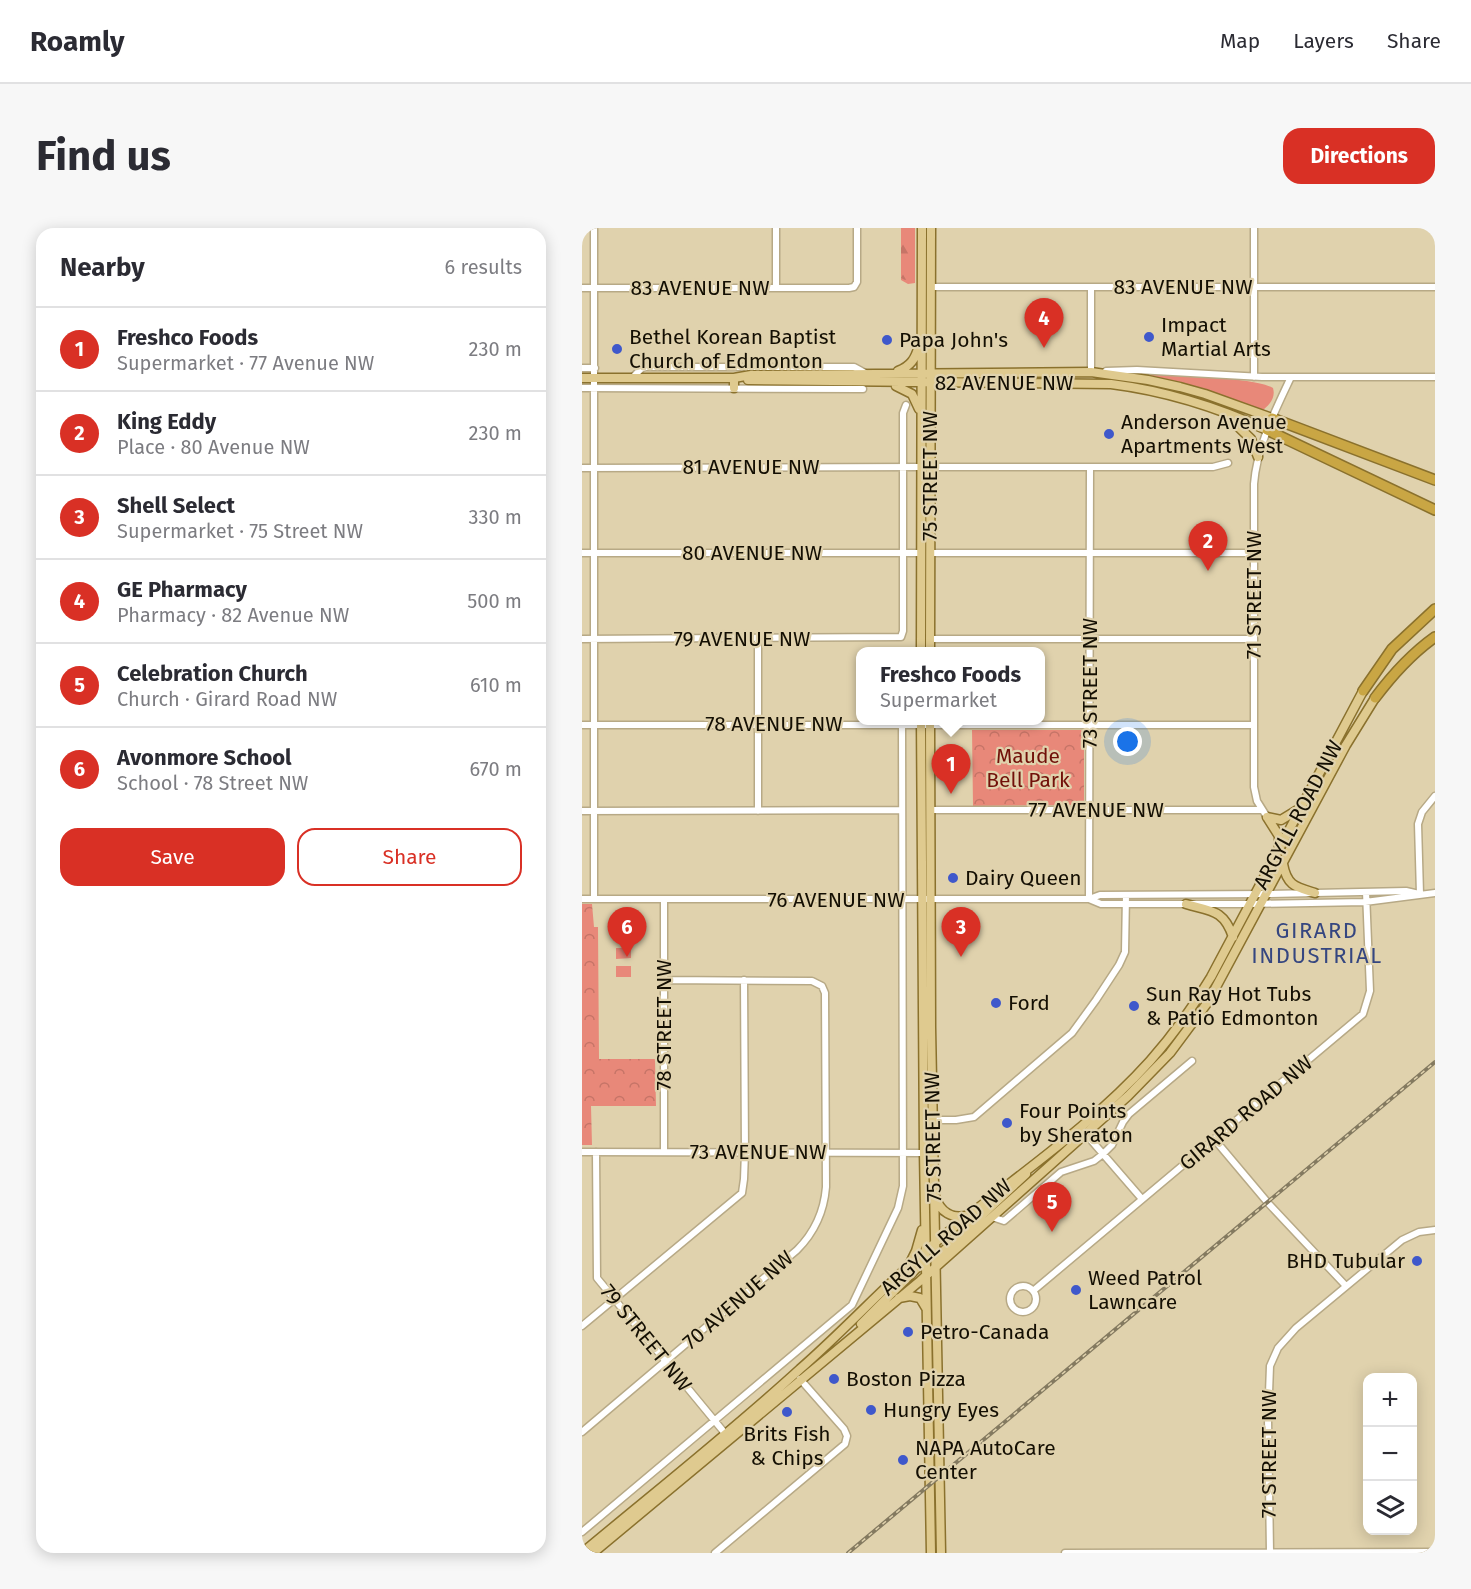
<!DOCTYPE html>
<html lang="en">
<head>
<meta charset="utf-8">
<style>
	body { margin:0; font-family:"Fira Sans",sans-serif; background:#f7f7f7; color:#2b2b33 }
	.controls { position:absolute; right:18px; bottom:18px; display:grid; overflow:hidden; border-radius:12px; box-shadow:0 3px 15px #0003 }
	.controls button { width:54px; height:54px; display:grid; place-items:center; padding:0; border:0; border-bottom:2px solid #e1e1e2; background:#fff; color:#2b2b33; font:30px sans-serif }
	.you { position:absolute; left:546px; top:514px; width:21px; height:21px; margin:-15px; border:4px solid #fff; border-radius:50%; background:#1a73e8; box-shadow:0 0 0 9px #1a73e833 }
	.badge { display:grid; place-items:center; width:39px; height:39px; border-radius:50%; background:#d93025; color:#fff; font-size:20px; font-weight:700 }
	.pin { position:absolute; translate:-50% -50px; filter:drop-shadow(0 2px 3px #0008) }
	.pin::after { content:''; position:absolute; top:32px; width:21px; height:18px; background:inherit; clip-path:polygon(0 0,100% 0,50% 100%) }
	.popup { position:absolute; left:274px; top:419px; width:189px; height:78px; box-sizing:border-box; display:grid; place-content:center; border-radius:12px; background:#fff; filter:drop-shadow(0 2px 4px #0005); font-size:20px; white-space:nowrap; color:#7c7c81 }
	.popup b { font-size:22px; color:#2b2b33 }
	.popup::after { content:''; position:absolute; left:50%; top:100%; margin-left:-12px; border:12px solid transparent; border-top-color:#fff }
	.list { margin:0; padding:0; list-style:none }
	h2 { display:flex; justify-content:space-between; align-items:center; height:78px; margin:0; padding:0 24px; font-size:26px }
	h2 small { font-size:20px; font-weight:400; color:#7c7c81 }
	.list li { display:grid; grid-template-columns:39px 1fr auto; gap:18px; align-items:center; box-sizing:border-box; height:84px; padding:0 24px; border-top:2px solid #e1e1e2 }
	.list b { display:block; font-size:22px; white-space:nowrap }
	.list p { margin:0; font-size:20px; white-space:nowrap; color:#7c7c81 }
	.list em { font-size:20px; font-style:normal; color:#7c7c81 }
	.actions { display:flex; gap:12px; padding:18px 24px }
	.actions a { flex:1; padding:14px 0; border:2px solid #d93025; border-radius:18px; text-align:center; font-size:21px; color:#d93025 }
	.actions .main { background:#d93025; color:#fff }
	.icon { flex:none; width:33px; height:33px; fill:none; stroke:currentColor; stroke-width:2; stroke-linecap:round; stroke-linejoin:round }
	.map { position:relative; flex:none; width:853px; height:1325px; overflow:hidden; border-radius:18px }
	header { display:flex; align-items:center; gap:36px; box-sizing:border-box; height:84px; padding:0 30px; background:#fff; border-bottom:2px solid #e1e1e2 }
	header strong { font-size:28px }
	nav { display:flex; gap:33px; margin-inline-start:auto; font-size:21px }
	.intro { display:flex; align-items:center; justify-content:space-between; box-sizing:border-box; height:144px; padding:0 36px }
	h1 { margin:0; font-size:42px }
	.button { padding:15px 27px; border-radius:18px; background:#d93025; color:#fff; font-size:21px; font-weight:700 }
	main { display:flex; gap:36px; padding:0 36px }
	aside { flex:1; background:#fff; border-radius:18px; box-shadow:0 3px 15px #0003 }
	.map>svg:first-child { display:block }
	.grass { fill:#e88879 }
	.forest { fill:url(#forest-firs) }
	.park { fill:url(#park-crowns) }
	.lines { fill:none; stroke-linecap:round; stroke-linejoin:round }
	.minor-casing { stroke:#b7a986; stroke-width:9 }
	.major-casing { stroke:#8a712d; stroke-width:11 }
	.highway-casing { stroke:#8a712d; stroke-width:12 }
	.minor { stroke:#fff; stroke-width:6 }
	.major { stroke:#dfca8f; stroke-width:8 }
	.highway { stroke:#c9a644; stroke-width:9 }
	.rail-casing { stroke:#847a60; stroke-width:4 }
	.rail { stroke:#e0d2ad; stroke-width:1.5; stroke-dasharray:4.5; stroke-linecap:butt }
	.poi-dot { fill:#3f58cb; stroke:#e0d2ad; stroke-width:2 }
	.labels { text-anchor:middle; stroke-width:4.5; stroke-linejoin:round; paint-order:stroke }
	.street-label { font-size:21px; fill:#140f03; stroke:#e0d2ad }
	.poi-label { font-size:21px; fill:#140f03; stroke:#e0d2ad; text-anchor:start }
	.park-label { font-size:21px; fill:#711009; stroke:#e0d2ad }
	.neighbourhood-label { font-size:22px; letter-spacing:1.5px; fill:#354680; stroke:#e0d2ad }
</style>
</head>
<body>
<header>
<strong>Roamly</strong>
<nav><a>Map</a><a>Layers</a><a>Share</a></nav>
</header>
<div class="intro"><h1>Find us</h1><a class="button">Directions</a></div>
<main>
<aside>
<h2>Nearby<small>6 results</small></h2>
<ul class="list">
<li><span class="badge">1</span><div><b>Freshco Foods</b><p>Supermarket · 77 Avenue NW</p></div><em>230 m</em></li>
<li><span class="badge">2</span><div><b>King Eddy</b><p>Place · 80 Avenue NW</p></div><em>230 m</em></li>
<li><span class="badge">3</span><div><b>Shell Select</b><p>Supermarket · 75 Street NW</p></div><em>330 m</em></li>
<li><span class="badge">4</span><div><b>GE Pharmacy</b><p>Pharmacy · 82 Avenue NW</p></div><em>500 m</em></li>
<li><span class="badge">5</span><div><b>Celebration Church</b><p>Church · Girard Road NW</p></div><em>610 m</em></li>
<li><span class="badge">6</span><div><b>Avonmore School</b><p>School · 78 Street NW</p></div><em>670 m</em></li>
</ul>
<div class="actions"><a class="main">Save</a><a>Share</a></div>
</aside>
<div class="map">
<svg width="853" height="1325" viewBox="0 0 853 1325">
	<defs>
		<pattern id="forest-firs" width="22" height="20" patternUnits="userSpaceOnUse" patternTransform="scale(1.5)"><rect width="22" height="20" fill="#e88879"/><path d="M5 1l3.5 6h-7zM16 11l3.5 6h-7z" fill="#c67467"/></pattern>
		<pattern id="park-crowns" width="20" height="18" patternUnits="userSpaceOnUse" patternTransform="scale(1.5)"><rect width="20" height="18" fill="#e88879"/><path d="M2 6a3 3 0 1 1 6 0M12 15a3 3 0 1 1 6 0" fill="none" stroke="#c67467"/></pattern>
	</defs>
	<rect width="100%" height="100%" fill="#e0d2ad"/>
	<path class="grass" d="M319 0H333V55L326 56 319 52Z
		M556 145C579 145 677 150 691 160 694 170 687 177 681 182L602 155Z
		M34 720H49V730L34 731Z
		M34 738H49V749H34Z"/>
	<path class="forest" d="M319 0 327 1 326 15 329 31 326 51 323 52 319 50Z"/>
	<path class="park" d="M390 502H499L502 505V573L500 577 391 578Z
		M0 676H10L12 699H16L17 831H73L74 878H9L10 917H0Z"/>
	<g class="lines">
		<defs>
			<path id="minor" d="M194 0V59
				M348 59H853
				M509 59V144H511
				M0 60H267L272 59 275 54V0
				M0 140H13
				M524 143 555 142 680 149H853
				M672 149V0
				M50 150 60 140 64 139H272L283 145
				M0 160 281 161
				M348 239H631L646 235
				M0 240 339 239
				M0 325H339
				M348 325H672
				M0 411 319 409 321 403V185L324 177
				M176 411V583
				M348 411H672
				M0 497H672
				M348 582H680
				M0 583 320 582
				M685 589 675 573 672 559V256C675 218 693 183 709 149
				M838 666 836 596 840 584 853 568
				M0 671H507L519 676H668L783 674 853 665
				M12 671V0
				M507 671 508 239
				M507 671 518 667 685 666 824 663 837 666
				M349 892H374L392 889 490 805 514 772 537 737 543 724 544 667
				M502 904 560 971
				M633 912 686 975 764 1058
				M0 924 344 925
				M14 924 15 1050 146 1209
				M82 924V671
				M410 989 422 993 479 944 512 933 521 926 530 917 541 894 547 886 610 833
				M428 1071a13 13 0 1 1 26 0a13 13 0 1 1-26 0Z
				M451 1063 781 786 788 763 784 664
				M0 1098 160 965 162 951 163 924 162 752
				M0 1204 215 1022C233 1004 242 984 244 959L243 765 240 758 230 753 81 752
				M0 1304 270 1077 316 980 321 958 320 496
				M688 1324 686 1192 688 1138 696 1120 714 1100 820 1012 837 1004 853 1002
				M133 1325 263 1216 265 1208 262 1201 218 1151
				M483 1325 853 1324"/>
			<path id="major" d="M316 143C329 138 333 131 337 118
				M0 150H152L169 147 509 144 566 152 598 159 623 166 690 190
				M152 150V160
				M166 152 529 156C585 163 635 179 685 202
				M314 158 330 166 337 181
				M644 187 669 211 676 229
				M339 424 340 0
				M348 424 349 0
				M339 492 342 925 349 1325
				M348 492 349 799 359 1325
				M685 589 699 592 717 581
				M685 589 697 608V621
				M701 636C705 658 714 659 733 665
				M604 676C628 683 642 681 651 709
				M353 968C358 984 370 992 387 987
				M353 1031 444 946
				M328 1035 334 1023 340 1002
				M317 1070 328 1068 338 1070 344 1080
				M279 1096 344 1031
				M0 1325C73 1264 148 1205 218 1141 265 1100 306 1054 354 1014 425 954 505 903 568 833 591 807 611 779 629 749L781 463
				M11 1325 338 1053 546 868 588 825 626 774 764 517 793 470"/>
			<path id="highway" d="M690 190 853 252
				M685 202 853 282
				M781 463 810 421 853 381
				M793 470C811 446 829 426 853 409"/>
		</defs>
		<use href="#minor" class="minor-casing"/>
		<use href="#major" class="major-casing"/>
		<use href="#highway" class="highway-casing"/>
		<use href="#minor" class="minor"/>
		<use href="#major" class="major"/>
		<use href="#highway" class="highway"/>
		<defs>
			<path id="rail" d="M266 1325 853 834"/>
		</defs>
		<use href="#rail" class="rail-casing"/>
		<use href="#rail" class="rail"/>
	</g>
	<g class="poi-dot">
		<circle cx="567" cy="109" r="6"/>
		<circle cx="305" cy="112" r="6"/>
		<circle cx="35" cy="121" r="6"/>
		<circle cx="527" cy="206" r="6"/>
		<circle cx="371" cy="650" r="6"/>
		<circle cx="414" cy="775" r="6"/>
		<circle cx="552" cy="778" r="6"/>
		<circle cx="425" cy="895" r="6"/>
		<circle cx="835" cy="1033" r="6"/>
		<circle cx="494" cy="1062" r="6"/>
		<circle cx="326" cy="1104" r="6"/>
		<circle cx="252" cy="1151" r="6"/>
		<circle cx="289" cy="1182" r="6"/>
		<circle cx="205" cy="1184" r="6"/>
		<circle cx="321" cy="1232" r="6"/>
	</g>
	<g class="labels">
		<g class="street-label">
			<text x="601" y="66">83 AVENUE NW</text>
			<text x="118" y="67">83 AVENUE NW</text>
			<text x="422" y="162">82 AVENUE NW</text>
			<text x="169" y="246">81 AVENUE NW</text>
			<text transform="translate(348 248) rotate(-90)" y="7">75 STREET NW</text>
			<text x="170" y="332">80 AVENUE NW</text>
			<text transform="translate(672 367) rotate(-90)" y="7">71 STREET NW</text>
			<text x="160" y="418">79 AVENUE NW</text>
			<text transform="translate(508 455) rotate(-90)" y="7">73 STREET NW</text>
			<text x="192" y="503">78 AVENUE NW</text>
			<text x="514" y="589">77 AVENUE NW</text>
			<text transform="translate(716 587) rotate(-62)" y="7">ARGYLL ROAD NW</text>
			<text x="254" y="679">76 AVENUE NW</text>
			<text transform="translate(82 797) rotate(-90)" y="7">78 STREET NW</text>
			<text transform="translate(664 885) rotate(-40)" y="7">GIRARD ROAD NW</text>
			<text transform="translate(351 909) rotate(-91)" y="7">75 STREET NW</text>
			<text x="176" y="931">73 AVENUE NW</text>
			<text transform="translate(364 1009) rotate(-41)" y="7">ARGYLL ROAD NW</text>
			<text transform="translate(156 1072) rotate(-41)" y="7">70 AVENUE NW</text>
			<text transform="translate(64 1110) rotate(51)" y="7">79 STREET NW</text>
			<text transform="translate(687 1226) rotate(-90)" y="7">71 STREET NW</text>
		</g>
		<g class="poi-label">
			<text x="579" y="104">Impact<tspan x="579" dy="24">Martial Arts</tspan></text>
			<text x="47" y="116">Bethel Korean Baptist<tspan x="47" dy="24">Church of Edmonton</tspan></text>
			<text x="317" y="119">Papa John's</text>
			<text x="539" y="201">Anderson Avenue<tspan x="539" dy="24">Apartments West</tspan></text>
			<text x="383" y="657">Dairy Queen</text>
			<text x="564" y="773">Sun Ray Hot Tubs<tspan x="564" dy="24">&amp; Patio Edmonton</tspan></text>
			<text x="426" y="782">Ford</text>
			<text x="437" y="890">Four Points<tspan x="437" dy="24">by Sheraton</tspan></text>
			<text x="823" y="1040" text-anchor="end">BHD Tubular</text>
			<text x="506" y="1057">Weed Patrol<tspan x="506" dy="24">Lawncare</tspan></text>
			<text x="338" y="1111">Petro-Canada</text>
			<text x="264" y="1158">Boston Pizza</text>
			<text x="301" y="1189">Hungry Eyes</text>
			<text x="205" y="1213" text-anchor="middle">Brits Fish<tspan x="205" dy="24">&amp; Chips</tspan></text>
			<text x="333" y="1227">NAPA AutoCare<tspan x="333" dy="24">Center</tspan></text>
		</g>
		<g class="park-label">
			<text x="446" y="535">Maude<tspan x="446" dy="24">Bell Park</tspan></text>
		</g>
		<g class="neighbourhood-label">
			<text x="735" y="710">GIRARD<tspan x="735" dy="25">INDUSTRIAL</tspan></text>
		</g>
	</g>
</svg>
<div class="controls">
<button>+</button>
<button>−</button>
<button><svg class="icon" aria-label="layers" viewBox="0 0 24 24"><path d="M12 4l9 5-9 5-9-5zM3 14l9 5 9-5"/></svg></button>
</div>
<div class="you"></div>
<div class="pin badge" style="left:369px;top:566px">1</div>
<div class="popup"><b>Freshco Foods</b>Supermarket</div>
<div class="pin badge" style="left:626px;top:343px">2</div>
<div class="pin badge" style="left:379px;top:729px">3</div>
<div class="pin badge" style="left:462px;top:120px">4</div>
<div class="pin badge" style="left:470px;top:1004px">5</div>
<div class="pin badge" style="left:45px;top:729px">6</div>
</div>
</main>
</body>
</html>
